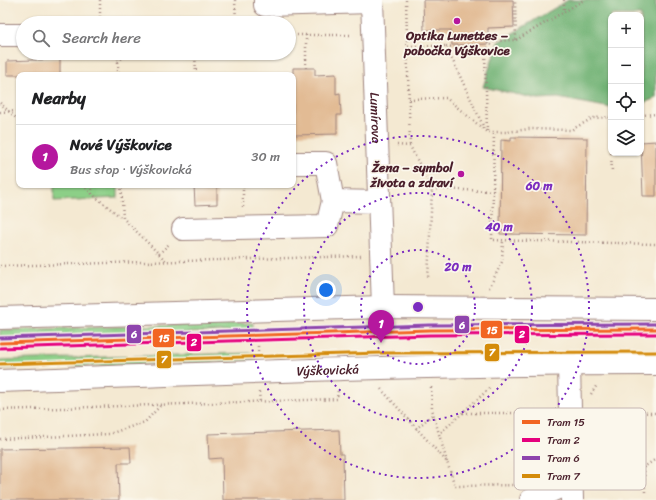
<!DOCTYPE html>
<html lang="en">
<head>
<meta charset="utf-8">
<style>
	body { margin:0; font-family:Sriracha,sans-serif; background:#f6f6f6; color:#202124 }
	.controls { position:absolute; right:12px; top:12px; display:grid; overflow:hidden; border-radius:8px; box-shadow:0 1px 3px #0004 }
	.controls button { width:36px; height:36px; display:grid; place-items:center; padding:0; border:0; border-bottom:1px solid #e0e0e0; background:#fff; color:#202124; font:20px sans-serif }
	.you { position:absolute; left:326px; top:290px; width:14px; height:14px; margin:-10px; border:3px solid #fff; border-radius:50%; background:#1a73e8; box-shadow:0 0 0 6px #1a73e833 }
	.badge { display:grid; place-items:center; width:26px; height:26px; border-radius:50%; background:#b5179e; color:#fff; font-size:13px; font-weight:700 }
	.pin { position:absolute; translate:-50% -33px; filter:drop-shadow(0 1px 2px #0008) }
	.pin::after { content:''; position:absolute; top:21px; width:14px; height:12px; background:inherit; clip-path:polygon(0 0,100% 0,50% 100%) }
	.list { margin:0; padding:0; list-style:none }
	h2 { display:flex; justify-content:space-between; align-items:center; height:52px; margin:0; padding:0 16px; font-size:17px }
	h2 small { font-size:13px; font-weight:400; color:#757577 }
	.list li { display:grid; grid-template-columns:26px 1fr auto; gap:12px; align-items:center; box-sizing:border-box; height:64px; padding:0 16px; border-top:1px solid #e0e0e0 }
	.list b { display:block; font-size:15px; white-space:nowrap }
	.list p { margin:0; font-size:13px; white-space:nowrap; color:#757577 }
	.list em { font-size:13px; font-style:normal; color:#757577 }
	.icon { flex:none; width:22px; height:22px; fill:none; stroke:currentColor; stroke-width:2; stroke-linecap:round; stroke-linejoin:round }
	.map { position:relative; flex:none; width:656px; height:500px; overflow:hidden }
	.search { position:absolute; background:#fff; box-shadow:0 1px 3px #0004; left:16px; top:16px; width:280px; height:44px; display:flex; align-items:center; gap:10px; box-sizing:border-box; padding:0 14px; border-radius:22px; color:#757577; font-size:15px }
	.panel { position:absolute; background:#fff; box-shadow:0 1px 3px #0004; left:16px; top:72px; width:280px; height:116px; border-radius:8px }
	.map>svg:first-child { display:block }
	.green { fill:#8ccf87; stroke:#6b7759 }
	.forest { fill:#71b274; stroke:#5e6850 }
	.building { fill:#e2bb94 }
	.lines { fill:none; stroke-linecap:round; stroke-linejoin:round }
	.minor-casing { stroke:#9f847e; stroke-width:24 }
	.path { stroke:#9f847e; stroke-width:2.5; stroke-dasharray:1 3; stroke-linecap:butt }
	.minor { stroke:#fff; stroke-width:22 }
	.tram-1-casing { stroke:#fbf7ec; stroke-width:6 }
	.tram-2-casing { stroke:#fbf7ec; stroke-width:6 }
	.tram-3-casing { stroke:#fbf7ec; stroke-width:6 }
	.tram-4-casing { stroke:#fbf7ec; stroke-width:6 }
	.tram-1 { stroke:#f26522; stroke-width:3 }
	.tram-2 { stroke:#e5007d; stroke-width:3 }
	.tram-3 { stroke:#8e44ad; stroke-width:3 }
	.tram-4 { stroke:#d48b09; stroke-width:3 }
	.ring { fill:none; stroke:#7b2cbf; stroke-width:2; stroke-dasharray:2 4 }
	.poi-dot { fill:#b5179e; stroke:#fbf7ec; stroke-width:1.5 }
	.labels { text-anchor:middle; stroke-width:3.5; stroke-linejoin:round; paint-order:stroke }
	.poi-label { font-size:13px; font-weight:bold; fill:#4a1f2b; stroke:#fbf7ec }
	.street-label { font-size:13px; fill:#4a1f2b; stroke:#fbf7ec }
	.key { fill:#fbf7ec; stroke:#c6b6b2; stroke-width:1 }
	.key-label { font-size:11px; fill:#4a1f2b }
	.centre { fill:#7b2cbf; stroke:#fbf7ec; stroke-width:2 }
	.ring-label { font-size:12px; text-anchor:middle; font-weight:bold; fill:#7b2cbf; stroke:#fbf7ec; stroke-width:3.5; stroke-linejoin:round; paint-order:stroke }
	.line-badge { stroke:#fbf7ec; stroke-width:1.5 }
	.badge-label { font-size:11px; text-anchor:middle; font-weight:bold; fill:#fff }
</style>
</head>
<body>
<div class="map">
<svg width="656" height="500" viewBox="0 0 656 500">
	<rect width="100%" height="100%" fill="#fbf7ec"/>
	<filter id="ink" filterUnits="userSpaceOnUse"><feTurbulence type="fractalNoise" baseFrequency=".025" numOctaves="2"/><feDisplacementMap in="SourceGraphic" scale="8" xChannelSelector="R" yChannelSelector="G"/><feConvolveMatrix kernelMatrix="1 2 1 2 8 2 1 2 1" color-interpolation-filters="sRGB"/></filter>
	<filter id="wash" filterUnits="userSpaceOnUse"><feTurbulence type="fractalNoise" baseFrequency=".012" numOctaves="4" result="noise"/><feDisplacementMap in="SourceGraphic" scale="16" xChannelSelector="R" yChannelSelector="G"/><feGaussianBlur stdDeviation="0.9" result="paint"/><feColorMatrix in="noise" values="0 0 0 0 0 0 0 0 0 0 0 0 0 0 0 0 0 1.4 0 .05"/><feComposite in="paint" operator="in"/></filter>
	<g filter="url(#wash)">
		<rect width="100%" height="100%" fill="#f4e9d2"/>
		<path class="green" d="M54 185H118V198L54 201Z
			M253 323V331L0 338V330Z
			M253 353 254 361 0 368V360Z"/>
		<path class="forest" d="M568 0H656V98L641 104V15H611V108L558 98 538 99 483 87 498 42Z"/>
		<g id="blocks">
			<path class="building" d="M423 0H513L514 27 488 28V44L452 45 451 30H424Z
				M60 59V75H7V61Z
				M293 68H315V75L336 74V94L340 93 341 115H337V134L293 135Z
				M511 137 587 138 586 235 500 234 501 140 511 141Z
				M656 141V196H643L641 142Z
				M194 185H217V204L195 205Z
				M339 430 340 454H343L344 500H223L222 458 209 459 208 434Z
				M130 447 131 463H118L119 500H0V449Z"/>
		</g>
	</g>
	<g filter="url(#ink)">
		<use href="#blocks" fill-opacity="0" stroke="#9f847e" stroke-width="1"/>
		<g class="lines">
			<defs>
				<g id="minor">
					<path d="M265 0V5L372 2"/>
					<path id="s1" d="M372 0 383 307"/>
					<path d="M0 35H23"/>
					<path d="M293 163H326L333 201"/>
					<path d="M183 229 327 226 333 201 379 202"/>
					<path d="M0 318 383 307 656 309"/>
					<path d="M569 364 572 500"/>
					<path id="s2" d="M0 381C219 373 437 364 656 364"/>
					<path d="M531 500 571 482"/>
				</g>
			</defs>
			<use href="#minor" class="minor-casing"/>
			<path class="path" d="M100 0V23
				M235 0 236 23
				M406 0 410 145
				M564 0V11
				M289 35H353
				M306 35V68
				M516 40 584 0
				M408 46H446L485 130
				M446 46 485 51
				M195 53 196 75
				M118 62 127 53
				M118 75V53
				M409 99 446 98 487 132H507L529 129 571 130 593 118 611 117
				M0 103 19 121
				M0 112 19 111
				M641 115 656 114
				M610 117 611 142
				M487 131 485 51 494 41 516 40 515 0
				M397 145 410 146 432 189 428 279
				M611 153 612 172
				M83 185 92 194
				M92 185V194L122 218
				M121 185 123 218 166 261
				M432 189 493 191 492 240 656 244
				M493 191 494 132
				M243 207V185
				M159 254 170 243
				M0 266 361 256
				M489 288 502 262 503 240
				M258 330V351
				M431 387 432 409 439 434
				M381 389 447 462 455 486 518 485
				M259 392 260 402
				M591 394 597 385
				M0 410 337 399 338 390
				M590 412 656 413
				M463 413H550
				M416 429 433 414
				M0 439 109 434 145 422 161 405
				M447 462 439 434 491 387
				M644 467 645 492
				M591 470 644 467 656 459"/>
			<use href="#minor" class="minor"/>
			<defs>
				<path id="tram-1" d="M0 343 430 330 656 329"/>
				<path id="tram-2" d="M0 348 430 335 656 334"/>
				<path id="tram-3" d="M0 338 430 325 656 324"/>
				<path id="tram-4" d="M0 364 381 353 656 352"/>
			</defs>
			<use href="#tram-1" class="tram-1-casing"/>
			<use href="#tram-2" class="tram-2-casing"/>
			<use href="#tram-3" class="tram-3-casing"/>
			<use href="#tram-4" class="tram-4-casing"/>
			<use href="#tram-1" class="tram-1"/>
			<use href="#tram-2" class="tram-2"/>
			<use href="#tram-3" class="tram-3"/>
			<use href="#tram-4" class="tram-4"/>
		</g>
	</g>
	<g class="ring">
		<circle cx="418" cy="307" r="57"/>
		<circle cx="418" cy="307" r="114"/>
		<circle cx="418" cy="307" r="171"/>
	</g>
	<g class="poi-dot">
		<circle cx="457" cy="21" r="4"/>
		<circle cx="461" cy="174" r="4"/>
	</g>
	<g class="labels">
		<g class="poi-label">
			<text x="457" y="40">Optika Lunettes –<tspan x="457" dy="15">pobočka Výškovice</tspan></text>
			<text x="453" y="172" text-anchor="end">Žena – symbol<tspan x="453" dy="15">života a zdraví</tspan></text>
		</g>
		<g class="street-label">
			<text dy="5" stroke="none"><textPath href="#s1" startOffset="118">Lumírova</textPath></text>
			<text dy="5" stroke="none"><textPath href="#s2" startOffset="328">Výškovická</textPath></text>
		</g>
	</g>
	<rect x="514" y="408" width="132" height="82" rx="6" class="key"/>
	<rect x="522" y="420" width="18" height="4" fill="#f26522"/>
	<rect x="522" y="438" width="18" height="4" fill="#e5007d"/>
	<rect x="522" y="456" width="18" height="4" fill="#8e44ad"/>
	<rect x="522" y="474" width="18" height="4" fill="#d48b09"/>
	<g class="key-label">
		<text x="547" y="426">Tram 15</text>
		<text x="547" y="444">Tram 2</text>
		<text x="547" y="462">Tram 6</text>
		<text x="547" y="480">Tram 7</text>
	</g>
	<circle cx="418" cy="307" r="6" class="centre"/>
	<g class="ring-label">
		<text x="539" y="190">60 m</text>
		<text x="499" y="231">40 m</text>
		<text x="458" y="271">20 m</text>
	</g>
	<g class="line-badge">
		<rect x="454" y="315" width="16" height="19" rx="4" fill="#8e44ad"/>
		<rect x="480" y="320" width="23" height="19" rx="4" fill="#f26522"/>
		<rect x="126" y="324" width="16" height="20" rx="4" fill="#8e44ad"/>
		<rect x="514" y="325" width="16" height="19" rx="4" fill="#e5007d"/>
		<rect x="152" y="328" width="23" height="20" rx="4" fill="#f26522"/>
		<rect x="186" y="333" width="16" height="19" rx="4" fill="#e5007d"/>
		<rect x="484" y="343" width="16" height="19" rx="4" fill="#d48b09"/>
		<rect x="156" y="350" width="16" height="19" rx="4" fill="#d48b09"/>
	</g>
	<g class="badge-label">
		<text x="462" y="329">6</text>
		<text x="492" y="334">15</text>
		<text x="134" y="338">6</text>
		<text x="522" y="338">2</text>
		<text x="164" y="342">15</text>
		<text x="194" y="346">2</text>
		<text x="492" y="356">7</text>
		<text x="164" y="363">7</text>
	</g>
</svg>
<div class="controls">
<button>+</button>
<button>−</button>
<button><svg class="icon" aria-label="locate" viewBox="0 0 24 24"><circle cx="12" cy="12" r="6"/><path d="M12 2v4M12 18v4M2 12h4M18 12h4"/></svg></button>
<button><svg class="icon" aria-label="layers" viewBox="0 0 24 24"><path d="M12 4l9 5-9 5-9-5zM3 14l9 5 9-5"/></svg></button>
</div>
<div class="you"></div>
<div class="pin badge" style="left:381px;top:343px">1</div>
<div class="search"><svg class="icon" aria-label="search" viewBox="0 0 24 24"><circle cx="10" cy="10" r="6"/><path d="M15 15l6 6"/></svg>Search here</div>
<section class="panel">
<h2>Nearby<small></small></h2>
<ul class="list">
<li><span class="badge">1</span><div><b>Nové Výškovice</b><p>Bus stop · Výškovická</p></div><em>30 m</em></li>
</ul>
</section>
</div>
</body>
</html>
